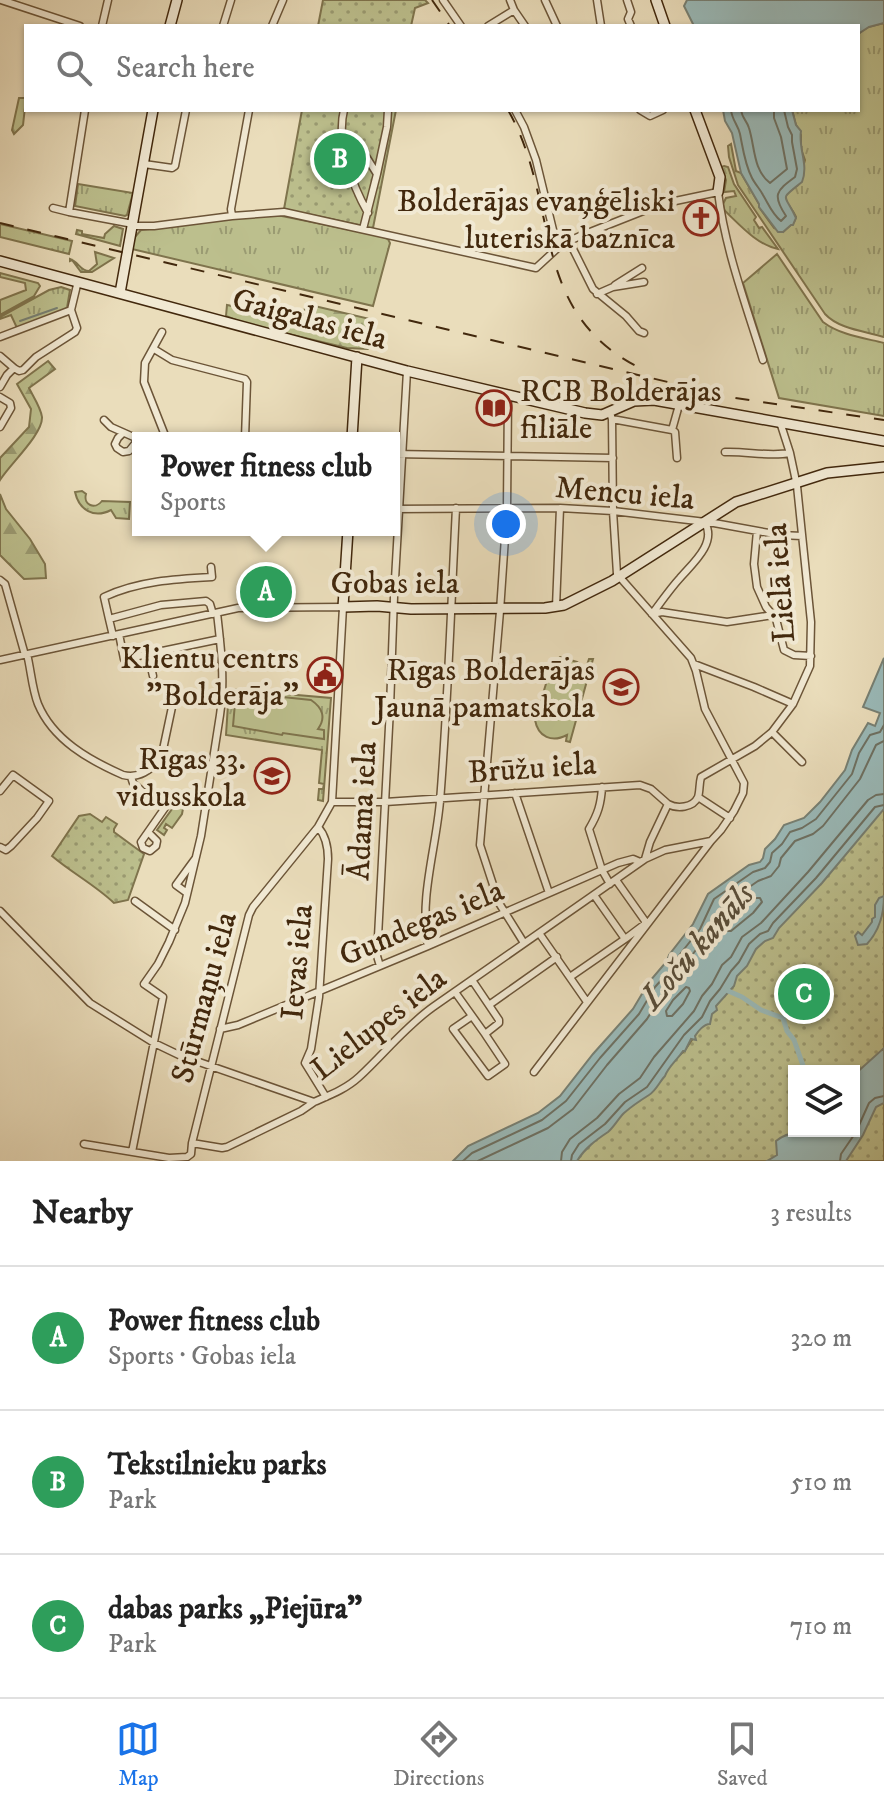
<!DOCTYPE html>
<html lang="en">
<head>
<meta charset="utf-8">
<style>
	body { margin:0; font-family:"IM FELL DW Pica",serif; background:#f6f6f6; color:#222 }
	.controls { position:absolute; right:24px; bottom:24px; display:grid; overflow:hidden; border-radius:0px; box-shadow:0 2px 6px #0004 }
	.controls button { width:72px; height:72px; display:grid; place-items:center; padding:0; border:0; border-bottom:2px solid #e0e0e0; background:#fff; color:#222; font:40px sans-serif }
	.you { position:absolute; left:506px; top:524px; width:28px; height:28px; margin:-20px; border:6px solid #fff; border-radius:50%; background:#1a73e8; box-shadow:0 0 0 12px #1a73e833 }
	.badge { display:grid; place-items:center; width:52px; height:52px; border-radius:50%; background:#1a73e8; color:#fff; font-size:26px; font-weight:700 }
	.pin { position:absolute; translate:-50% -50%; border:4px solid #fff; box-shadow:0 2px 8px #0006 }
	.popup { position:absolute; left:132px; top:432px; width:268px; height:104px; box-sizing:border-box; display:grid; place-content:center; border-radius:0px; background:#fff; filter:drop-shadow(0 2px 6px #0005); font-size:26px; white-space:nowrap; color:#767676 }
	.popup b { font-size:30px; color:#222 }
	.popup::after { content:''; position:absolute; left:50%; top:100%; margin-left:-16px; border:16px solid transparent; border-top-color:#fff }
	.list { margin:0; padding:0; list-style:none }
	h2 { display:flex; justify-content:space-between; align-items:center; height:104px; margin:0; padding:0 32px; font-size:34px }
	h2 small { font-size:26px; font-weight:400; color:#767676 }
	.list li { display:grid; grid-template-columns:52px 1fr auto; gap:24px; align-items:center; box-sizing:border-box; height:144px; padding:0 32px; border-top:2px solid #e0e0e0 }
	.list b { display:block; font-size:30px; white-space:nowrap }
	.list p { margin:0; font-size:26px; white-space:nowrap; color:#767676 }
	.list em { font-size:26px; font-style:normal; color:#767676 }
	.icon { flex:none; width:44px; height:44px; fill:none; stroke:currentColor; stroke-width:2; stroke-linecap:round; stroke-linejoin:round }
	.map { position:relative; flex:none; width:884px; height:1161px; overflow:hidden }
	.search { position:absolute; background:#fff; box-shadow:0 2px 6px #0004; left:24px; right:24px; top:24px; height:88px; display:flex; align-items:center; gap:20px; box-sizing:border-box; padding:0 28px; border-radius:0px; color:#767676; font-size:30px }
	.sheet { height:536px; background:#fff }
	nav { display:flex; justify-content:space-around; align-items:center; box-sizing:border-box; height:112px; border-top:2px solid #e0e0e0; background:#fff; font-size:22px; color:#767676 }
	nav a { display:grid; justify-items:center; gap:4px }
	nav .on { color:#1a73e8 }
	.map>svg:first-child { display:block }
	.grass { fill:url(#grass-tufts); stroke:#7f744d; stroke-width:2 }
	.forest { fill:url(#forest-firs); stroke:#7f744d; stroke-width:2 }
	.park { fill:url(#park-dots); stroke:#7f744d; stroke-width:2; fill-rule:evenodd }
	.garden { fill:#bcbf8d; stroke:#7f744d; stroke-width:2 }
	.water { fill:#9abab9; stroke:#778074; stroke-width:2 }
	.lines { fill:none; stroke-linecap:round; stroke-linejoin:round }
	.shore { stroke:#6e7163; stroke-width:2 }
	.stream { stroke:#778074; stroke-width:2 }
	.canal { stroke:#9abab9; stroke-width:5 }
	.street-casing { stroke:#6c5538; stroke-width:9 }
	.secondary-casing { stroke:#42280d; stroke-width:12 }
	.street { stroke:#f1e9d3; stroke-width:6 }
	.secondary { stroke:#f1e9d3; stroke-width:9 }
	.rail { stroke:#42280d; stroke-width:2; stroke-dasharray:14 14; stroke-linecap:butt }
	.labels { text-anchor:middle; stroke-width:8; stroke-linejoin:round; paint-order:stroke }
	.poi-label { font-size:32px; fill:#42280d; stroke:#f1e9d3; text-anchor:end }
	.street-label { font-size:32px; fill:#42280d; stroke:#f1e9d3 }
	.water-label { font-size:34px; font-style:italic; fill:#584c38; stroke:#f1e9d3 }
</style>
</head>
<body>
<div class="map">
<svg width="884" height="1161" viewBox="0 0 884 1161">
	<defs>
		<pattern id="grass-tufts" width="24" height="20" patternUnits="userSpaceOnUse" patternTransform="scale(2)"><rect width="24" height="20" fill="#bcbf8d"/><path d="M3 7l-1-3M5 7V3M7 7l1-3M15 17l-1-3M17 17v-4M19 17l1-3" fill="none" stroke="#9a9b72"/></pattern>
		<pattern id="forest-firs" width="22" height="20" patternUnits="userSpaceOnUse" patternTransform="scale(2)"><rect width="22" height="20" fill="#bcbf8d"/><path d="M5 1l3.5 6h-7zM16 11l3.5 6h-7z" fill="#9a9b72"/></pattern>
		<pattern id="park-dots" width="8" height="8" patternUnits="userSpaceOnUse" patternTransform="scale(2)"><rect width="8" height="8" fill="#bcbf8d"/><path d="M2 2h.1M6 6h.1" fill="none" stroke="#9a9b72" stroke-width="1.8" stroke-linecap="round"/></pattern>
	</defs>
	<rect width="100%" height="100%" fill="#eaddbb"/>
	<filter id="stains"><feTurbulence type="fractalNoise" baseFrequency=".0025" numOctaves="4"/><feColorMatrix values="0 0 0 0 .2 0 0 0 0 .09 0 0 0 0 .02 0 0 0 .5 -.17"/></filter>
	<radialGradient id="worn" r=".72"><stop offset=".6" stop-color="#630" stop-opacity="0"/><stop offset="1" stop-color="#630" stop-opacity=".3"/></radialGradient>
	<path class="grass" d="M884 23V337C864 331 839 329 825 314L738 185 729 157 728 146 731 144 736 171 741 173 759 204V207L774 228 783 232 794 222 796 217C788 200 776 199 798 185L805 160 801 149V135L796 125 792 110H858V34L868 27Z
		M724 166 728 167 734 184 756 217 754 220 759 228 762 227 778 249C757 245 739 224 724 210L723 204 726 198 736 196 734 191 724 192 726 180 721 167Z
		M78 184 133 193 127 215 125 216 75 206Z
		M272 214 381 236 388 239 390 243 373 306 132 249 134 238 141 230Z
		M0 224 72 241 69 254 0 237Z
		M114 226 123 229 120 246 76 234 77 230 82 231V234L104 238 105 234Z
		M95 252 114 258 92 272H81L72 260 70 261V259C79 262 80 271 89 271L97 264Z
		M777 254 823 322C840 335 864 338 884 343V416L779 398 743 283Z
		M0 273 38 283 40 286 34 296 0 315V300L26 290 25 283 0 277Z
		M61 287 70 290 67 308 62 311 17 328 11 315 0 319V317L49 290Z
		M82 491 86 494C83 505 95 510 102 501L130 502 129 519 116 518 111 510C94 519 79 510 75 492Z
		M229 689 331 698 323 801 318 800 319 789H323L324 784 319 783 322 750 226 735Z
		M174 802 184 803 182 814 172 828 166 824 164 828 167 830 164 835 157 830 172 809 169 805Z"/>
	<path class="forest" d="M19 98H26L23 125 14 134 12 130Z
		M306 304 370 319 377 334 368 349 347 348 246 324 226 316 227 305 302 320Z
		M48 361 55 369 29 388C33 396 41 408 42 417 43 434 10 464 0 480V458L29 427 31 409 17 384Z
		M0 494 6 509 30 539 45 564 46 578 24 579 0 555Z"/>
	<path class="park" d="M323 0H425L428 3 415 8 411 26H318Z
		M302 110H396L373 228 284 209Z
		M884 806V1161H570L685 1050 762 938ZM794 1071H854V1131H794Z
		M90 814 102 822 106 817 117 824 114 829V832L144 854 128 900 114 903C95 885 72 873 52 856L79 816Z"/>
	<path class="garden" d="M560 657 577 662 586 668 589 659H593L570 742 566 741 567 735C552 743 538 737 535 720L552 664Z
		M236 692 311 700C323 708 326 718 318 729L324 730V739L283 733 282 735 233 726Z"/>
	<path class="water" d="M687 0H884V23L869 27 858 34V26H694L684 6Z
		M723 110H792L796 125 801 131C798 149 809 164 802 182 778 201 785 193 796 218L793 225H791L783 232H778L759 207V204L741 173 732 133 725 121Z
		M884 658V809L822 883 779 928 773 938 765 941 756 949 747 966 737 976 734 986 716 1006 717 1010 712 1014 710 1024C704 1024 698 1031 695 1036L696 1040 691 1039 685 1051H683C677 1060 668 1067 665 1076 660 1081 656 1091 649 1095 641 1100 632 1106 624 1113 618 1119 614 1127 608 1132 596 1140 585 1148 577 1161H453L468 1146 538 1113 560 1096 593 1054 633 1009 649 982 667 961 669 955 693 924 708 894 749 865 760 862 763 858 765 849 775 839 784 825 804 818 820 802 845 770 852 750 868 723 875 726 880 713 863 707Z
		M884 896C884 914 880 930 867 944L858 945 855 936 858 932 862 935 872 922V919L875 917V905L879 898Z
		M884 1048V1103L876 1107 863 1135 846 1161H767L777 1155 776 1141C793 1126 831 1131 854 1131V1075Z"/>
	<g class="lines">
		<path class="shore" d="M731 110C732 120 738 125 740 134 743 149 745 165 752 178 755 184 760 189 763 195 769 205 772 214 781 221L786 216C772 195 776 191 795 177L797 169 792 142V135L788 127 784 110
			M741 110C742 118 747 121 749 128 755 147 753 170 770 183L787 169 781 137 774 118V110
			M756 898H760L762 902 753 913 731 931H726L725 927 731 914Z
			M686 987 689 988 690 991 683 1004 672 1016H667L666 1011 673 1000Z
			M463 1161 472 1153 542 1120 566 1101 600 1058 639 1014 655 987 674 966 677 958 700 929 714 899 753 872 765 868 770 862 772 853 782 844 790 832 802 828 816 819 852 774 859 753 870 735 880 732 884 725
			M478 1161 548 1128 573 1109 607 1065 647 1019 663 993 682 972 686 963 708 934 722 906 758 881 771 876 779 866 781 858 795 841 813 834 823 826 860 779 876 745 884 741
			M561 1161 562 1152 570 1139 597 1118 619 1094 640 1078 654 1057 694 1011 702 996 712 984 722 965 731 957 742 937 761 923 808 872 868 800 876 795 884 794
			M571 1161 572 1155 579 1144 605 1124 625 1102 647 1087 684 1035 702 1017 710 1001 720 989 731 971 739 962 749 944 760 934 768 931 773 923 816 878 875 807 884 805
			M840 1161 841 1154 856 1132 869 1103 875 1098 884 1096"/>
		<path class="stream" d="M20 321 57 308"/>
		<path class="canal" d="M726 990 742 997 761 1010 783 1018 787 1031 794 1040 805 1071"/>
		<defs>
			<path id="street" d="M1 0 80 26
				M443 0 461 26
				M545 0 557 26
				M597 0 601 26
				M627 0 631 12 628 19 631 26
				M514 10 525 26
				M102 26 108 0
				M223 26 231 0
				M272 26 283 0
				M488 26 514 10 510 0
				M85 110 69 212 133 224
				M344 110C336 141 352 185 368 213
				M515 110 524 127 536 160 554 234 561 245
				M640 110 650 116 663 110
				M342 132 362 150 377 174 363 229
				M144 164 172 168 175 166 186 110
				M377 174 387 127 388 110
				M53 208 69 212
				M232 216 231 209 249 110
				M132 226H154L232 216 284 212 536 268 561 245 580 236 661 204 718 192C725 249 746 305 763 360
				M569 241 593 289 626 316 639 331 644 333
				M615 285 642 268
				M597 294 613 287 644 282
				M162 332 145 363 144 382 166 438
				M0 337 71 310
				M154 349 172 360 245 379 247 382 245 438
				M0 356 14 368
				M0 387 7 375 14 368 19 371 23 370 36 357 75 332 77 328 71 310 78 281
				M508 395 507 508 500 611 480 845 499 903 524 943
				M0 397 10 403 11 408 0 427
				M611 416 612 419 672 430 675 432 677 458
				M104 420 111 427 138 439
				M672 430 679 405
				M123 433 118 438 115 444 117 448 123 452 129 451 138 440
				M725 452C747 451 768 457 790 453
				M394 454 613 458
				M394 509 560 508 613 511 714 523 780 535 802 536
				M757 531 754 564 757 587 766 607 776 619 784 650 794 655 811 656
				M0 580 5 584 25 655
				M556 607 560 508
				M652 614 662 612 727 622 773 615
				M652 614C661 602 670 589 680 578 692 564 717 543 705 523
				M109 619 104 597C138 581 175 579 212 577L211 567
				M119 634 124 659 148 654
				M113 636 109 619 161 605 206 601 210 604 213 614
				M27 654C31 670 32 689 38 704 53 740 89 760 123 775 139 779 150 770 161 759L172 707
				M0 660 238 608 343 607 332 802 318 827 253 907 249 915 192 1143 191 1154 187 1157 169 1158 84 1144
				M694 664 754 687 793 704
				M153 676 148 654 220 639
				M772 732 802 762
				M131 777 133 783 143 792 206 803
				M602 787C601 804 598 814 589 829L602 870 610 884
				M0 791 13 775 49 801 37 818 11 846 6 850 0 847
				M515 793 549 893
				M698 797 730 818
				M332 802H385L640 785 651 789 668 804 650 842 645 859
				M668 804C677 809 693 808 698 797 700 791 699 784 701 777L755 746 772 732 793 704 810 666 811 622 797 486 790 453 780 422
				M318 827C326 836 328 846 328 859L319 997 311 1049 305 1063 326 1097
				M148 832 157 841 156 846 150 851 143 848 141 842 169 802 170 797
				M616 880 645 921V924
				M187 893 176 885 195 859
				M594 895 625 939 645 924 646 925
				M135 901 175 930
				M0 911 90 1003 154 1043 179 1055 314 1102C330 1095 346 1089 359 1077 384 1054 405 1027 433 1007L645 859 665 850 711 841 721 830 734 811 743 793 744 783 705 709 696 671 691 658 617 574 613 511 612 419
				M539 933 587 1002
				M428 946C419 898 436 849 440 801 448 703 451 606 456 508
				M380 966 377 956 390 708 394 597 407 371
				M570 977 625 939
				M472 980 499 1020V1023L485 1034 505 1064 488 1076 453 1029 472 1016
				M455 992 485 1034
				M489 1005 557 957
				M220 1029 238 1025 428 946 618 863 633 859 640 862
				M534 1072 711 841
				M192 1143 222 1148 227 1147 301 1111 314 1102
				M132 1152 163 997 144 984 158 964 169 942 185 903 201 836 220 715C225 681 221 647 217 613"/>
			<path id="secondary" d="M656 0 665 26
				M170 26 177 0
				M695 110 720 177 718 192
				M0 261 407 371 585 413 602 415 634 401 654 400 884 441
				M120 293 153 110
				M352 438 357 357
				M348 530 343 607 377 606 411 609 545 608 564 605 612 581 736 502 827 473 884 467"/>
		</defs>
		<use href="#street" class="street-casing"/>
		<use href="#secondary" class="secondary-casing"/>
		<use href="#street" class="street"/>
		<use href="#secondary" class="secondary"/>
		<path class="rail" d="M432 0 450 26
			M508 110C561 203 528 312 640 368
			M0 223 735 398 884 420"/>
	</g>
	<defs>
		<symbol id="church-ring" viewBox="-11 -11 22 22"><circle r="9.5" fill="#f1e9d3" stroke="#8f2418" stroke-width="1.5"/><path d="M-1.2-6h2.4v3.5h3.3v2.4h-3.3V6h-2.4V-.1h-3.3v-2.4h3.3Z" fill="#8f2418"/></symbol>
		<symbol id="library-ring" viewBox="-11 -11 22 22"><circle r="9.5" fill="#f1e9d3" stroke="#8f2418" stroke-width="1.5"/><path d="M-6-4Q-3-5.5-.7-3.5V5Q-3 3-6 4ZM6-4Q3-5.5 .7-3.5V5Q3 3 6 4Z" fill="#8f2418"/></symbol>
		<symbol id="civic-ring" viewBox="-11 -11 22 22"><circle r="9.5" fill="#f1e9d3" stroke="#8f2418" stroke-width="1.5"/><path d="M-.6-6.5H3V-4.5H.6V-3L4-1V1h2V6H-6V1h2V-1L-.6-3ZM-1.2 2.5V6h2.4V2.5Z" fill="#8f2418"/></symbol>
		<symbol id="school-ring" viewBox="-11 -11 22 22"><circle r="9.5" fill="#f1e9d3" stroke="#8f2418" stroke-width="1.5"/><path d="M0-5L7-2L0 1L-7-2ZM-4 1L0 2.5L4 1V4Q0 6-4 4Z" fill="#8f2418"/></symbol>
	</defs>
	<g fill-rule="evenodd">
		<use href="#church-ring" x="681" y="198" width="40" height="40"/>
		<use href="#library-ring" x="474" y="388" width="40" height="40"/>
		<use href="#civic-ring" x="305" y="655" width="40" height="40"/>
		<use href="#school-ring" x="601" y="667" width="40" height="40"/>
		<use href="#school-ring" x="252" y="756" width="40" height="40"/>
	</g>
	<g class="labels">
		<g class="poi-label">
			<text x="675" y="211">Bolderājas evaņģēliski<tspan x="675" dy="37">luteriskā baznīca</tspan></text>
			<text x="520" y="401" text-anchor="start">RCB Bolderājas<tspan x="520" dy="37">filiāle</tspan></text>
			<text x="299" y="668">Klientu centrs<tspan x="299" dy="37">"Bolderāja"</tspan></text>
			<text x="595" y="680">Rīgas Bolderājas<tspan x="595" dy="37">Jaunā pamatskola</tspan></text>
			<text x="246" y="769">Rīgas 33.<tspan x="246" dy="37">vidusskola</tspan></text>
		</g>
		<g class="street-label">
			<text transform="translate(310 318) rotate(15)" y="11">Gaigalas iela</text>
			<text transform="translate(625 492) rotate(5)" y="11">Mencu iela</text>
			<text x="395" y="593">Gobas iela</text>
			<text transform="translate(779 583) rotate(-94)" y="11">Lielā iela</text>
			<text transform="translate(532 767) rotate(-4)" y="11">Brūžu iela</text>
			<text transform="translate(361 811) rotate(-87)" y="11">Ādama iela</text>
			<text transform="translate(421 922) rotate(-23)" y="11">Gundegas iela</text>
			<text transform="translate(296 962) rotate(-85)" y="11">Ievas iela</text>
			<text transform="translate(203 997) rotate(-75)" y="11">Stūrmaņu iela</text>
			<text transform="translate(378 1023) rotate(-38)" y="11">Lielupes iela</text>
		</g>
		<g class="water-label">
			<text transform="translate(696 945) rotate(-49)" y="12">Loču kanāls</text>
		</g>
	</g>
	<rect width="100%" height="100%" filter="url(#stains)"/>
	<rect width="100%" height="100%" fill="url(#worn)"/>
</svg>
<div class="controls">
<button><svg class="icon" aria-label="layers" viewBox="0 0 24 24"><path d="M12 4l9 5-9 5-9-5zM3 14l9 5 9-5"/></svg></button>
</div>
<div class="you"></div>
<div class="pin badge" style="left:266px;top:592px;background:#2e9e5b">A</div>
<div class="popup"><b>Power fitness club</b>Sports</div>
<div class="pin badge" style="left:340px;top:159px;background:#2e9e5b">B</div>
<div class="pin badge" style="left:804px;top:994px;background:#2e9e5b">C</div>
<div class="search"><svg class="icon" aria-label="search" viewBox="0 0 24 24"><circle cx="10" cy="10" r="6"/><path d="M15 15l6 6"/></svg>Search here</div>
</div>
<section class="sheet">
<h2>Nearby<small>3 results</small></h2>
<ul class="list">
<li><span class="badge" style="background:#2e9e5b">A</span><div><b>Power fitness club</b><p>Sports · Gobas iela</p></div><em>320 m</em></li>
<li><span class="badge" style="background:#2e9e5b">B</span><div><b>Tekstilnieku parks</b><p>Park</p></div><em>510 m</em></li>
<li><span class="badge" style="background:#2e9e5b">C</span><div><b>dabas parks „Piejūra”</b><p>Park</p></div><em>710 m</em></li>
</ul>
</section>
<nav>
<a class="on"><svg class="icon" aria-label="map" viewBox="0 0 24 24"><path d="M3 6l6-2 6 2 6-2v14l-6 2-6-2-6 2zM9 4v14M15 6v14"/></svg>Map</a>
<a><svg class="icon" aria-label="directions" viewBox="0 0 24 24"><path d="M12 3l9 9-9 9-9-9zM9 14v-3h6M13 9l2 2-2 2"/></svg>Directions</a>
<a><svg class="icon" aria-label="saved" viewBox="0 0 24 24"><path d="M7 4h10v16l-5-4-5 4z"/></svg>Saved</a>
</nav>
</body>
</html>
